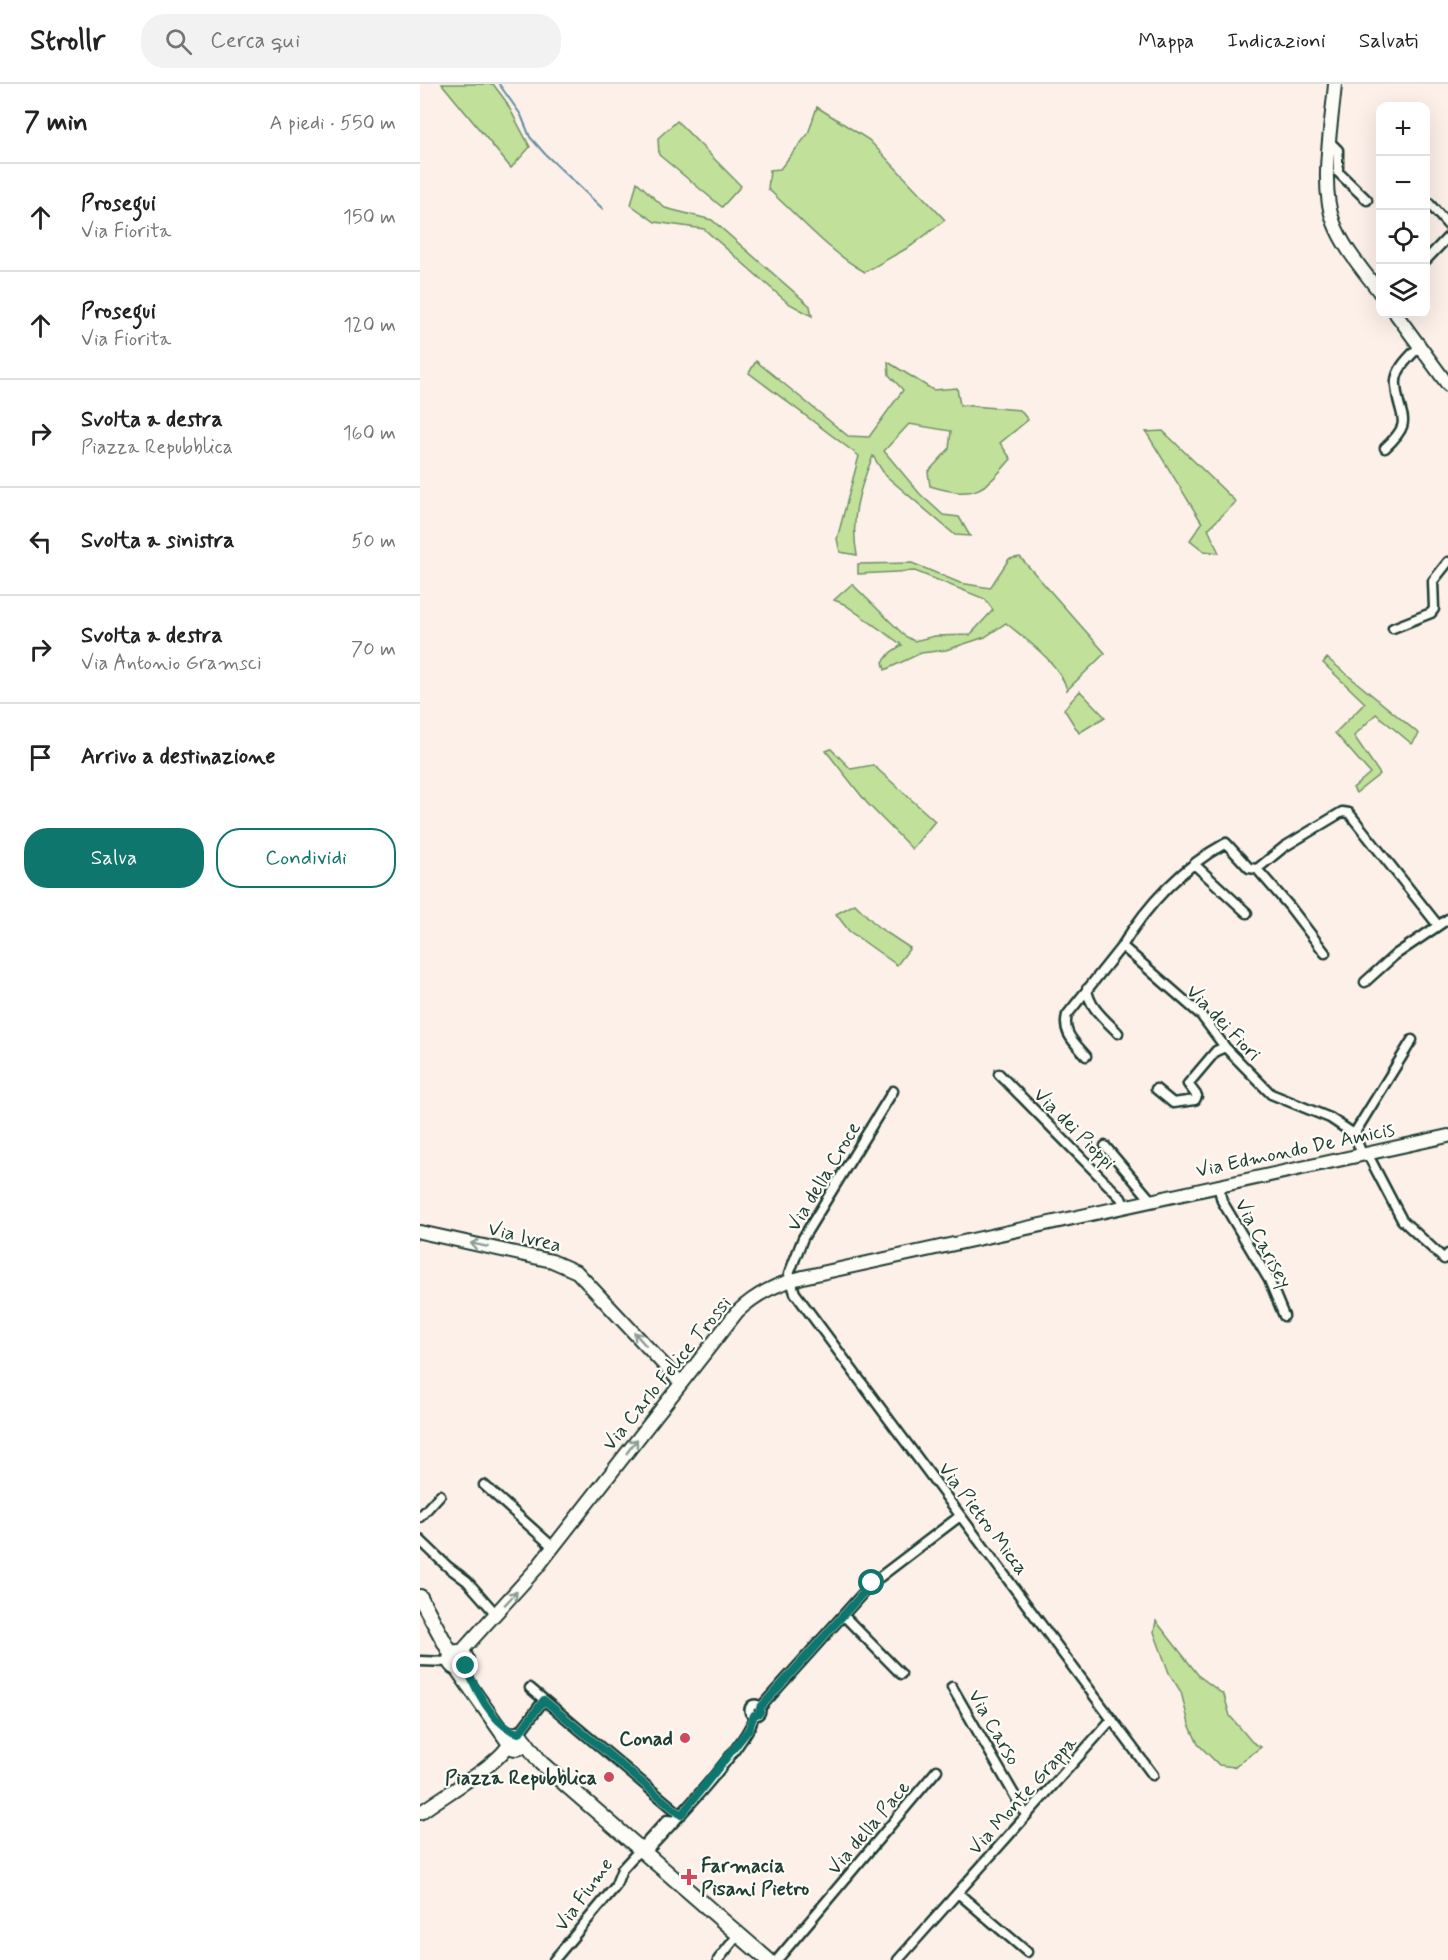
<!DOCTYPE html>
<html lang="it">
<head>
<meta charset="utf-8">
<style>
	body { margin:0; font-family:Mynerve,sans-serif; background:#f2f2f2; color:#222 }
	.controls { position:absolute; right:18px; top:18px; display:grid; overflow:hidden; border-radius:12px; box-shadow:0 6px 24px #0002 }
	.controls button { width:54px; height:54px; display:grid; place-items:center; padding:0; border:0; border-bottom:2px solid #e0e0e0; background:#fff; color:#222; font:30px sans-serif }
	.stop { position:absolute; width:18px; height:18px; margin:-14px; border:4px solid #0f766e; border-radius:50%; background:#fff }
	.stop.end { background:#0f766e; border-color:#fff; box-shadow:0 2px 6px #0008 }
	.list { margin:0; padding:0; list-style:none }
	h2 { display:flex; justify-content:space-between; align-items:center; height:78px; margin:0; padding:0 24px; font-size:26px }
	h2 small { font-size:20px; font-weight:400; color:#767676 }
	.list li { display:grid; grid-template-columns:39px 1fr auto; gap:18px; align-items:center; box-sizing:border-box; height:108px; padding:0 24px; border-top:2px solid #e0e0e0 }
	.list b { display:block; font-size:22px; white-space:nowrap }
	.list p { margin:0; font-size:20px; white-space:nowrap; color:#767676 }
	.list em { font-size:20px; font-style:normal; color:#767676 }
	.actions { display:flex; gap:12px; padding:18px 24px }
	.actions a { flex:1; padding:14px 0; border:2px solid #0f766e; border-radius:24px; text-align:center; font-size:21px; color:#0f766e }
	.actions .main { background:#0f766e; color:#fff }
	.icon { flex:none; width:33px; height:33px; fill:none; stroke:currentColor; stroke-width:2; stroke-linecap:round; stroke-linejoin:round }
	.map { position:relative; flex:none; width:1028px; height:1876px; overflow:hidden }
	header { display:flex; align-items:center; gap:36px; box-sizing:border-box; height:84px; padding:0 30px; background:#fff; border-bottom:2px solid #e0e0e0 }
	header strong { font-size:28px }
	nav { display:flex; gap:33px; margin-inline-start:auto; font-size:21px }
	.search { width:420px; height:54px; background:#f2f2f2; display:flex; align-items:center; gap:15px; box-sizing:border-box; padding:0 21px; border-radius:24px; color:#767676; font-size:22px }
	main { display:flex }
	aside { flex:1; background:#fff }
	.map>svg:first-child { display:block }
	.green { fill:#c1e19a; stroke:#708f67; stroke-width:1.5 }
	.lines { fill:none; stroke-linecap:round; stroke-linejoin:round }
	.stream { stroke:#638da3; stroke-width:2 }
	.street-casing { stroke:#1f3d34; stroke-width:13 }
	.secondary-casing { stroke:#1f3d34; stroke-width:16 }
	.primary-casing { stroke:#1f3d34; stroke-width:18 }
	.street { stroke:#fdfcf7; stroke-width:8 }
	.secondary { stroke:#fdfcf7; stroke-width:12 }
	.primary { stroke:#fdfcf7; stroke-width:14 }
	.oneway { stroke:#8e9c96 }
	.route { stroke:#0f766e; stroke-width:8 }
	.poi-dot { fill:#d1495b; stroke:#fdfcf7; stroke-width:2 }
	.labels { text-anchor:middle; stroke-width:4.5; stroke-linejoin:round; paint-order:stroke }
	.street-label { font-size:20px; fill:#1f3d34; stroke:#fdfcf7 }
	.poi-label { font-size:20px; font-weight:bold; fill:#1f3d34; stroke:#fdfcf7; text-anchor:end }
</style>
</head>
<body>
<header>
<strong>Strollr</strong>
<div class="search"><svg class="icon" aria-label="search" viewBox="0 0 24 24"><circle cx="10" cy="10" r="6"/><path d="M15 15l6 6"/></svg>Cerca qui</div>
<nav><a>Mappa</a><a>Indicazioni</a><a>Salvati</a></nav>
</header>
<main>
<aside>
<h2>7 min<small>A piedi · 550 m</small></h2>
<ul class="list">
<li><svg class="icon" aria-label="ahead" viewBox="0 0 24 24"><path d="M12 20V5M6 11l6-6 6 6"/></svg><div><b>Prosegui</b><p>Via Fiorita</p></div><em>150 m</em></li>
<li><svg class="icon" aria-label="ahead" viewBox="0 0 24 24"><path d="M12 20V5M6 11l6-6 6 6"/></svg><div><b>Prosegui</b><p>Via Fiorita</p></div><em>120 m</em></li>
<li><svg class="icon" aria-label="right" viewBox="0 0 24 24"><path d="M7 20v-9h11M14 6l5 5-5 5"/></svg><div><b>Svolta a destra</b><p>Piazza Repubblica</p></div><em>160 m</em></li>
<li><svg class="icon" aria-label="left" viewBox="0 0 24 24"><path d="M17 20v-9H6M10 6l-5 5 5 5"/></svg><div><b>Svolta a sinistra</b></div><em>50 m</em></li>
<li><svg class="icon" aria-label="right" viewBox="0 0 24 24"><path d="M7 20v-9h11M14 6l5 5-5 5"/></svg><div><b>Svolta a destra</b><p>Via Antonio Gramsci</p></div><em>70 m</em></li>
<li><svg class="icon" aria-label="arrive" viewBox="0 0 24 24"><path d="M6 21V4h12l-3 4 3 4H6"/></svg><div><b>Arrivo a destinazione</b></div></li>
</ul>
<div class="actions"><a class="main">Salva</a><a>Condividi</a></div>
</aside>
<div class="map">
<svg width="1028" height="1876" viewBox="0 0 1028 1876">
	<rect width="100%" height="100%" fill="#fdf0e9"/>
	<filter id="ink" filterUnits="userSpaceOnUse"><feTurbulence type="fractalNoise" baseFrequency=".0167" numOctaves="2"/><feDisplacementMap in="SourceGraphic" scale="12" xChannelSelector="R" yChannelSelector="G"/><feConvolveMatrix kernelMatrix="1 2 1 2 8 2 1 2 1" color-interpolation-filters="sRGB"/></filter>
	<g filter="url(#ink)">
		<path class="green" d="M22 0H73L85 16 110 63 91 84Z
			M397 23 449 56 525 136 491 162 445 188C410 169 378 132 348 105L350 86 360 85 388 50Z
			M257 37 321 102 302 123 239 71 238 54Z
			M217 98 245 124 292 136 390 222 392 232 368 219 284 145 235 138 211 121Z
			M336 277 428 352 449 353 483 306 469 291 468 278 513 306 537 304 540 321 600 326 608 336 580 359 591 375C562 409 554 415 510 402L508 388 529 365 531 347 489 340 464 367 500 410 523 431 539 433 550 452 535 451 465 391 453 372C439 405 430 435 437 471L420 468 417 455 439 372 329 289Z
			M743 347 816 418 788 445 799 469 784 467 770 456 782 439 726 348Z
			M600 473 685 569 647 606C640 579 606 556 586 539L565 553 526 566 501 569 465 586 463 578 471 568 482 561 424 520 414 516 432 500 485 552 494 557 515 552 550 551 573 526 565 515 495 487 438 490V480L492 479 540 499 570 504 589 475Z
			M907 574 999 650 992 660 956 630 934 652 960 690 936 709 933 704 950 689 915 649 945 619 903 579Z
			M660 607 685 633 659 649 644 625Z
			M411 665 431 685 453 681 515 737 492 765 447 719 406 667Z
			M435 820 458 843 490 864 477 881 429 847 416 830Z
			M736 1537 779 1592 804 1611 810 1632 832 1658 841 1663 814 1683 799 1681 778 1660 769 1640 761 1608 749 1589 734 1548Z"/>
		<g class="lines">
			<path class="stream" d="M79 0 101 31 110 53 125 70 183 125"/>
			<defs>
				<path id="street" d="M911 59 918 66V88L947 116
					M1006 116 1028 141
					M1006 176 1028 153
					M965 364C996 335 978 335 976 301 974 286 990 272 1000 262
					M973 544 1011 529 1014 525 1013 497 1028 478
					M774 780 827 829
					M837 785 870 823 905 869
					M945 898 975 871 1028 835
					M667 905C669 924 686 936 698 949
					M666 972C655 959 642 949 647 931L702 862
					M579 990 701 1114 704 1121
					M736 1005 753 1019 775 1016 777 1012 768 1000 796 967 805 963
					M473 1007 383 1154 369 1190 375 1209 733 1691
					M934 1050 992 956
					M685 1062 730 1115
					M947 1069 982 1136 1024 1175 1028 1170
					M942 1070 934 1050 910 1034 851 1010 805 963 781 931 702 862C727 821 763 782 806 759L829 784 837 785 864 763 922 728 929 729 1017 840
					M798 1101 802 1117 849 1196 864 1232
					M64 1401 133 1463
					M0 1433 20 1411
					M0 1456 27 1482 47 1497 76 1530
					M424 1532 481 1590
					M0 1577 30 1578
					M532 1603 606 1731
					M110 1604 261 1731
					M329.5 1626a5.5 5.5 0 1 1 11 0a5.5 5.5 0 1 1-11 0Z
					M340 1624 452 1499 540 1432
					M99 1649 124 1616
					M225 1769C246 1747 332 1656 334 1631
					M538 1809 607 1868
					M134 1876 195 1803 202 1785 247 1736 255 1737
					M298 1876 318 1851
					M357 1876 517 1686
					M478 1876 691 1636"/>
				<path id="secondary" d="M915 0C912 40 899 102 914 139 924 165 944 187 960 209
					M976 230 1028 301
					M0 1148 132 1177 157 1188 260 1298
					M40 1569 116 1485 317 1228C337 1209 357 1200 383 1193L1028 1052
					M0 1729C19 1714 83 1678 89 1659"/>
				<path id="primary" d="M0 1513 32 1572
					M30 1576a8 8 0 1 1 16 0a8 8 0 1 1-16 0Z
					M36 1583 88 1657
					M89 1657a7 7 0 1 1 14 0a7 7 0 1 1-14 0Z
					M104 1656 121 1679 348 1876"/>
			</defs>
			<use href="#street" class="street-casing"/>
			<use href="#secondary" class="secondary-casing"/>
			<use href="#primary" class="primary-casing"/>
			<use href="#street" class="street"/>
			<use href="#secondary" class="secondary"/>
			<use href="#primary" class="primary"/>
		</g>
		<defs><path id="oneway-shaft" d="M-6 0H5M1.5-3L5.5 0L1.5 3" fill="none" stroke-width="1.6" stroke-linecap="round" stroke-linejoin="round" transform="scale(1.5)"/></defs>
		<g class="oneway">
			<use href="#oneway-shaft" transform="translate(59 1161) rotate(-168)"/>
			<use href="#oneway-shaft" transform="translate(220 1255) rotate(-131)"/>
			<use href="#oneway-shaft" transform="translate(212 1362) rotate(-53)"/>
			<use href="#oneway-shaft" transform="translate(91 1514) rotate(-47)"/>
		</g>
	</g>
	<g class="lines" filter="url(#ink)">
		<path class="route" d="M46 1582C55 1604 73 1643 99 1649L124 1616 261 1731 329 1645 334 1631 340 1629V1624L452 1499"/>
	</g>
	<g class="poi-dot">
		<circle cx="265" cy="1654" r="6"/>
		<circle cx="189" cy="1693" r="6"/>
		<path d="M266 1784h6v6h6v6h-6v6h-6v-6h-6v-6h6z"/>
	</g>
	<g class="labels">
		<g class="street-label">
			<text transform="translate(804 938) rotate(46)" y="7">Via dei Fiori</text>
			<text transform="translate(655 1044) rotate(45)" y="7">Via dei Pioppi</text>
			<text transform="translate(875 1065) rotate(-12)" y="7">Via Edmondo De Amicis</text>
			<text transform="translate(403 1092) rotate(-59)" y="7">Via della Croce</text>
			<text transform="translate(105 1152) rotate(14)" y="7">Via Ivrea</text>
			<text transform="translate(844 1159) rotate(62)" y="7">Via Carisey</text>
			<text transform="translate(246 1289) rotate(-51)" y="7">Via Carlo Felice Trossi</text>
			<text transform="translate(564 1434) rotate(53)" y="7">Via Pietro Micca</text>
			<text transform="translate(575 1643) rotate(60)" y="7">Via Carso</text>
			<text transform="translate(602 1711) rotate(-48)" y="7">Via Monte Grappa</text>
			<text transform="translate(448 1743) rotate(-50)" y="7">Via della Pace</text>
			<text transform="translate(163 1810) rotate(-54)" y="7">Via Fiume</text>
		</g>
		<g class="poi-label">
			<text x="253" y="1661">Conad</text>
			<text x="177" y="1700">Piazza Repubblica</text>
			<text x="281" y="1788" text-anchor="start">Farmacia<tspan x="281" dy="23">Pisani Pietro</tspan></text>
		</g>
	</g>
</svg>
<div class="controls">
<button>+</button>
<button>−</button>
<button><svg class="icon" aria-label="locate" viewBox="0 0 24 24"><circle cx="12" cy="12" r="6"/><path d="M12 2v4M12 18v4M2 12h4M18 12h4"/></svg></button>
<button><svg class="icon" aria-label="layers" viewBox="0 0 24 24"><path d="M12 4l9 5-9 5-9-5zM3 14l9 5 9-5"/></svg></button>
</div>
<div class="stop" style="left:452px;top:1499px"></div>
<div class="stop end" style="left:46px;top:1582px"></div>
</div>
</main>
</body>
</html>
